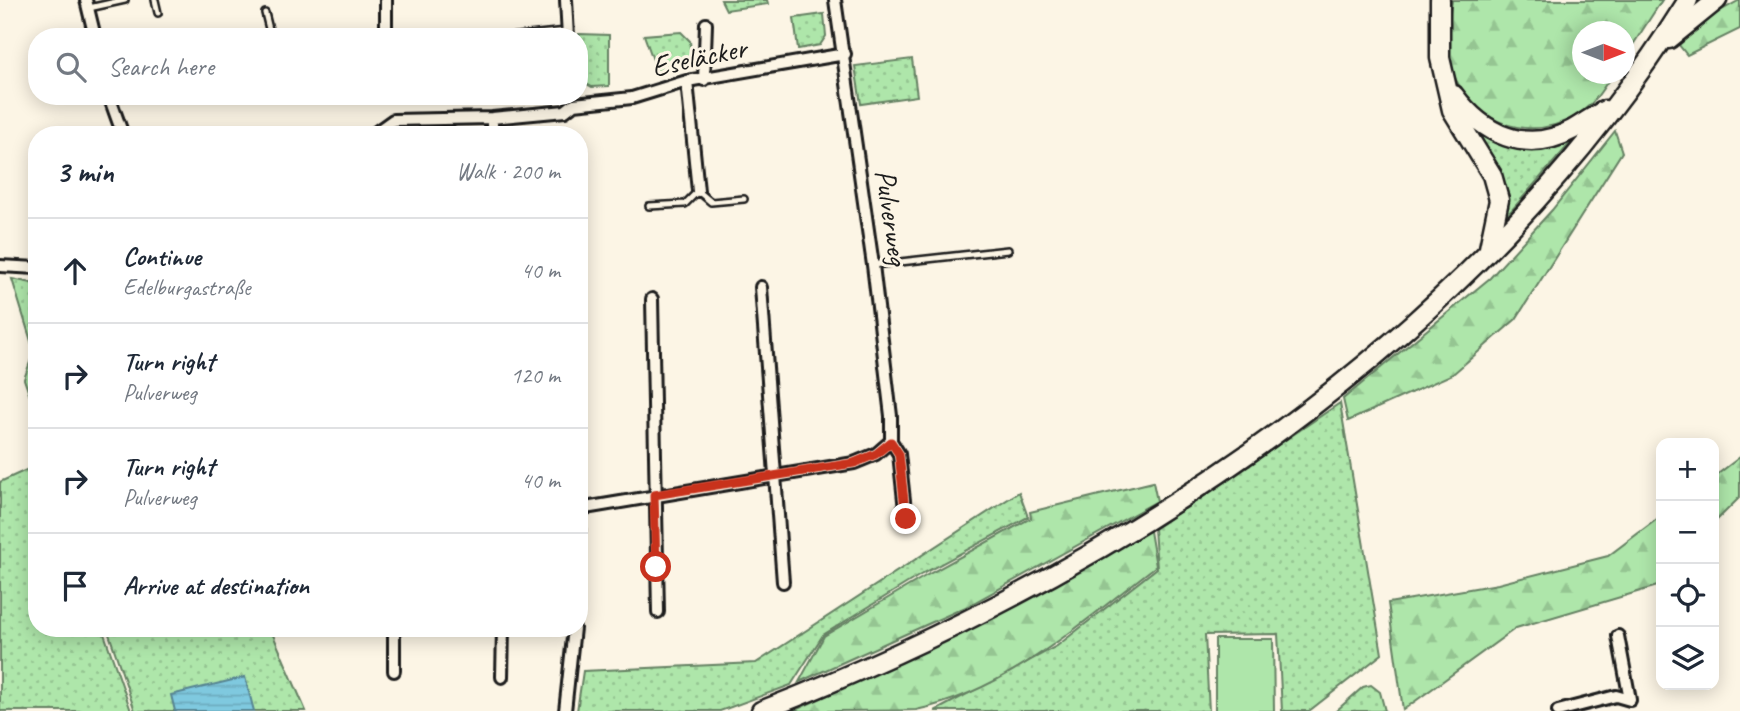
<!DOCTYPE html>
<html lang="en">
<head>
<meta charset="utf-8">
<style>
	body { margin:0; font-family:Caveat,sans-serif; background:#f2f2f3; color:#1f2937 }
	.controls { position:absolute; right:21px; bottom:21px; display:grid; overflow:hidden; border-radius:14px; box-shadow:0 4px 18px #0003 }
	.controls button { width:63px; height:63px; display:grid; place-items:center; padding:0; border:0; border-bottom:2px solid #e0e1e3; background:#fff; color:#1f2937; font:35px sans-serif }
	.compass { position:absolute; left:1572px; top:21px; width:63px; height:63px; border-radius:50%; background:#fff; box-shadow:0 4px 18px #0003; rotate:90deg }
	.stop { position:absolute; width:21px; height:21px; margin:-16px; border:5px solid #c8321e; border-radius:50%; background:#fff }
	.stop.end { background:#c8321e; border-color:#fff; box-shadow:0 2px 7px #0008 }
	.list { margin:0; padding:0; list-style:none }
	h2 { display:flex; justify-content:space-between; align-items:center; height:91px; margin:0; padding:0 28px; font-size:30px }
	h2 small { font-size:23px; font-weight:400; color:#747a83 }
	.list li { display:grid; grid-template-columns:46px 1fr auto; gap:21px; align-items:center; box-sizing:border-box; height:105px; padding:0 28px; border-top:2px solid #e0e1e3 }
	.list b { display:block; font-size:26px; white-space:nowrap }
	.list p { margin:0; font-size:23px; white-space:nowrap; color:#747a83 }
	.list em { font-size:23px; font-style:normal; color:#747a83 }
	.icon { flex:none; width:38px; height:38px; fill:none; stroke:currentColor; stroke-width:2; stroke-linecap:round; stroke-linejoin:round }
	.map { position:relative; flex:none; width:1740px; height:711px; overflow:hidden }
	.search { position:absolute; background:#fff; box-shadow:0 4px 18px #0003; left:28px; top:28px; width:560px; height:77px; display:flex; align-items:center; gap:18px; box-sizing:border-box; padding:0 24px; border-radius:28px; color:#747a83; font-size:26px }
	.panel { position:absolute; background:#fff; box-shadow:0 4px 18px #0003; left:28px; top:126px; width:560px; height:511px; border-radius:28px }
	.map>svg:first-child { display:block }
	.grass { fill:url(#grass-dots); stroke:#658163; stroke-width:2 }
	.forest { fill:url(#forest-firs); stroke:#658163; stroke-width:2 }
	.pitch { fill:#aee6aa; stroke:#658163; stroke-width:2 }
	.water { fill:url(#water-rules); stroke:#578491; stroke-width:2 }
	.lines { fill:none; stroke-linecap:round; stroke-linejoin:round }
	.lane-casing { stroke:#1c1c1c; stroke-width:10 }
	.street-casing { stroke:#1c1c1c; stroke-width:16 }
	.primary-casing { stroke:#1c1c1c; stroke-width:23 }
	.lane { stroke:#fcf5e5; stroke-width:5 }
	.street { stroke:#fcf5e5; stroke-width:10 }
	.primary { stroke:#fcf5e5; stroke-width:18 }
	.route { stroke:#c8321e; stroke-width:9 }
	.labels { text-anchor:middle; stroke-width:6; stroke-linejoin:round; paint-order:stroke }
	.street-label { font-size:30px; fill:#1c1c1c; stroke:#fcf5e5 }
</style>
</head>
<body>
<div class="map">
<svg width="1740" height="711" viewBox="0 0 1740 711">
	<defs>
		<pattern id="grass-dots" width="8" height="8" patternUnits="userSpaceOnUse" patternTransform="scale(1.75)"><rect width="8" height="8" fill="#aee6aa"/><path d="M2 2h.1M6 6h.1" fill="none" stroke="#95c592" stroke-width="1.8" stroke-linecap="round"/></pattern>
		<pattern id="forest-firs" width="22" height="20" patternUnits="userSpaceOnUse" patternTransform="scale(1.75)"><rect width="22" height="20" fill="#aee6aa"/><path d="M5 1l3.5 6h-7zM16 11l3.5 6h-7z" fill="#95c592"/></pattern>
		<pattern id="water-rules" width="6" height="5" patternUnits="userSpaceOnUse" patternTransform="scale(1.75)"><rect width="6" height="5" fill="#7fc9df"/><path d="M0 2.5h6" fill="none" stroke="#6dacbf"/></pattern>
	</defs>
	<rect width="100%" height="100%" fill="#fcf5e5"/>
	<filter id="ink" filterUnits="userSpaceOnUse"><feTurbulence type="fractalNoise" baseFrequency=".0143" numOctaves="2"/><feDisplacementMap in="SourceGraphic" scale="14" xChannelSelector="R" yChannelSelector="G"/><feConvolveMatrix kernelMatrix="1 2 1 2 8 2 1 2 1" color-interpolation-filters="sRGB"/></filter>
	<g filter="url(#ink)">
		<path class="grass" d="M721 0H767L768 4 726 10Z
			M824 14 826 36 820 45 798 49 794 18Z
			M681 32 690 41 692 66 657 71 644 35Z
			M579 34 609 35V86L592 87 583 82Z
			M912 59 917 96 861 104 855 66Z
			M1467 127C1509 152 1528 154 1574 139L1504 219 1505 203Z
			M12 279 37 284V417L24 379 34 351Z
			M1340 403 1382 654 1309 711H1282L1278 634 1205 635 1209 711H935L1057 646 1157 568 1154 529Z
			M37 465V628H102L131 711H0V482Z
			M1019 492 1028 517 922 574 823 635 791 685 720 711H577L583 671 756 663Z
			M107 628H270L306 711H135Z
			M1371 685 1380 692 1385 711H1336L1363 687Z"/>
		<path class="forest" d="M1452 0H1662L1625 57 1624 32H1582V74H1613C1606 83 1599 96 1591 104 1547 145 1482 132 1456 80 1444 55 1448 25 1452 0Z
			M1740 0V29L1687 55 1679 45 1713 15Z
			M1615 131 1622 152 1516 319 1453 374 1348 421 1343 399 1490 278 1552 210Z
			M1740 457V497L1714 523V477Z
			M1153 482 1157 501 968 606 799 682 824 636 927 575 1031 518 1030 512Z
			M1661 516V585L1516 628 1403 710 1388 603 1498 584 1608 556Z
			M1150 531 1156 566C1084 621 1007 691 916 710 885 711 827 711 793 711 915 655 1034 597 1150 531Z"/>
		<path class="pitch" d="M1215 639H1273L1274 711H1215Z"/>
		<path class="water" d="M245 677 254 711H175L171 695Z"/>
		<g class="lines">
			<defs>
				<path id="lane" d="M155 0 158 13
					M89 8 125 0
					M265 13 271 37
					M509 37 567 31
					M649 206 685 204 698 191 711 202 744 199
					M873 265 1008 250"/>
				<path id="street" d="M86 0 95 37
					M566 0 568 37
					M386 37V0
					M704 80 706 24
					M687 81 698 191
					M109 96 123 135
					M492 118V135
					M372 135 393 120 492 118 565 111 574 104 632 98 687 81 845 54
					M0 266 37 268
					M761 287 783 582
					M652 299 658 612
					M891 441 899 454 906 519
					M579 509 854 463 876 454 891 441V416L873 265 835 0
					M579 535 580 509
					M394 628V671
					M502 677 503 628
					M565 711 574 628
					M1558 711 1616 696 1630 700 1618 636"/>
				<path id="primary" d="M1440 0V58L1452 110 1492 175 1499 200 1489 248
					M1669 39 1717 0
					M1454 95C1483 134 1525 155 1572 130 1583 124 1593 116 1605 110
					M761 711C1127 568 1476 339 1688 0"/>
			</defs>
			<use href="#lane" class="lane-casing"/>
			<use href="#street" class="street-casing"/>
			<use href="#primary" class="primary-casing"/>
			<use href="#lane" class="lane"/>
			<use href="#street" class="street"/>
			<use href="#primary" class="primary"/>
		</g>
	</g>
	<g class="lines" filter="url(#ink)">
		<path class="route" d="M656 567 654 495 854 463 876 454 891 442 899 454 906 519"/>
	</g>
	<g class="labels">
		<g class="street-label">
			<text transform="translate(699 57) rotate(-12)" y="10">Eseläcker</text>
			<text transform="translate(892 217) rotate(82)" y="10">Pulverweg</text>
		</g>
	</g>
</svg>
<div class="controls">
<button>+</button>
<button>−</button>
<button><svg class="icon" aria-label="locate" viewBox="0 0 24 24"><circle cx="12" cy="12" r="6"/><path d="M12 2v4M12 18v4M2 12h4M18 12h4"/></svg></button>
<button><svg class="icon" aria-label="layers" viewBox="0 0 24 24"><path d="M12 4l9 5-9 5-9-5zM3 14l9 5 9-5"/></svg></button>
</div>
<svg class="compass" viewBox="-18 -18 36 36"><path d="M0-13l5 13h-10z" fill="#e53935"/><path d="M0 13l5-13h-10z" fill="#747a83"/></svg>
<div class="stop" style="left:656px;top:567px"></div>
<div class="stop end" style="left:906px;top:519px"></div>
<div class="search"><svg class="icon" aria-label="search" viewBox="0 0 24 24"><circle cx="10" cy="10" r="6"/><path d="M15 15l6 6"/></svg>Search here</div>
<section class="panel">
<h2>3 min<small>Walk · 200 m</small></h2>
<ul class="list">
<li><svg class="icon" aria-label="ahead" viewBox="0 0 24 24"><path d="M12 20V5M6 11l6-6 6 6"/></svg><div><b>Continue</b><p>Edelburgastraße</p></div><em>40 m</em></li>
<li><svg class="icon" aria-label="right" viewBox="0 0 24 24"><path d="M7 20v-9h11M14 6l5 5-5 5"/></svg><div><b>Turn right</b><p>Pulverweg</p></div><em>120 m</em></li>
<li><svg class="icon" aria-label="right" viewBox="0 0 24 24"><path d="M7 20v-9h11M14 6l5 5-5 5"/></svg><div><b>Turn right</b><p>Pulverweg</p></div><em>40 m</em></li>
<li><svg class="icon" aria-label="arrive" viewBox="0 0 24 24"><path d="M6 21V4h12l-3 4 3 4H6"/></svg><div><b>Arrive at destination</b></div></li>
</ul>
</section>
</div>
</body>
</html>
